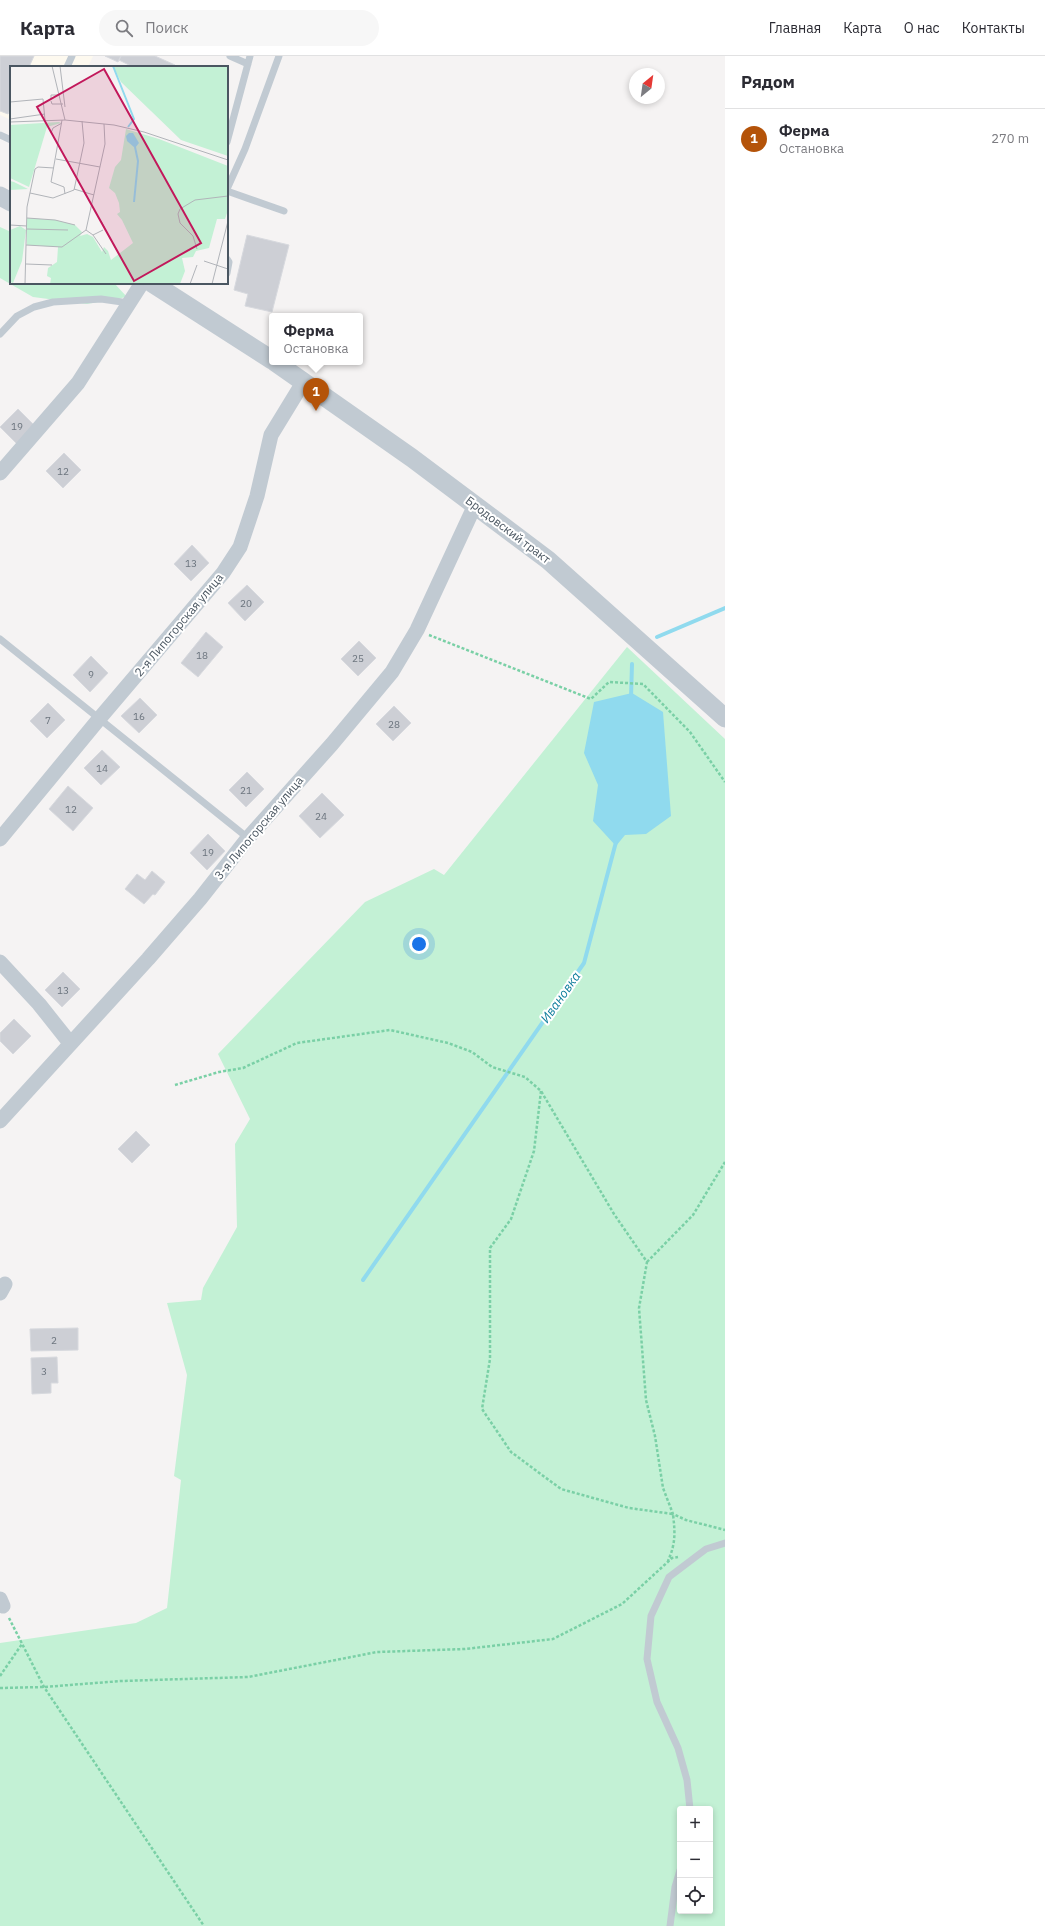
<!DOCTYPE html>
<html lang="ru">
<head>
<meta charset="utf-8">
<style>
	body { margin:0; font-family:"IBM Plex Sans",sans-serif; background:#f7f7f7; color:#2b2b33 }
	.controls { position:absolute; right:12px; bottom:12px; display:grid; overflow:hidden; border-radius:4px; box-shadow:0 2px 6px #0003 }
	.controls button { width:36px; height:36px; display:grid; place-items:center; padding:0; border:0; border-bottom:1px solid #e1e1e2; background:#fff; color:#2b2b33; font:20px sans-serif }
	.compass { position:absolute; left:629px; top:12px; width:36px; height:36px; border-radius:50%; background:#fff; box-shadow:0 2px 6px #0003; rotate:29deg }
	.you { position:absolute; left:419px; top:888px; width:14px; height:14px; margin:-10px; border:3px solid #fff; border-radius:50%; background:#1a73e8; box-shadow:0 0 0 6px #1a73e833 }
	.badge { display:grid; place-items:center; width:26px; height:26px; border-radius:50%; background:#b45309; color:#fff; font-size:13px; font-weight:700 }
	.pin { position:absolute; translate:-50% -33px; filter:drop-shadow(0 1px 2px #0008) }
	.pin::after { content:''; position:absolute; top:21px; width:14px; height:12px; background:inherit; clip-path:polygon(0 0,100% 0,50% 100%) }
	.popup { position:absolute; left:269px; top:257px; width:94px; height:52px; box-sizing:border-box; display:grid; place-content:center; border-radius:4px; background:#fff; filter:drop-shadow(0 1px 3px #0005); font-size:13px; white-space:nowrap; color:#7c7c81 }
	.popup b { font-size:15px; color:#2b2b33 }
	.popup::after { content:''; position:absolute; left:50%; top:100%; margin-left:-8px; border:8px solid transparent; border-top-color:#fff }
	.list { margin:0; padding:0; list-style:none }
	h2 { display:flex; justify-content:space-between; align-items:center; height:52px; margin:0; padding:0 16px; font-size:17px }
	h2 small { font-size:13px; font-weight:400; color:#7c7c81 }
	.list li { display:grid; grid-template-columns:26px 1fr auto; gap:12px; align-items:center; box-sizing:border-box; height:60px; padding:0 16px; border-top:1px solid #e1e1e2 }
	.list b { display:block; font-size:15px; white-space:nowrap }
	.list p { margin:0; font-size:13px; white-space:nowrap; color:#7c7c81 }
	.list em { font-size:13px; font-style:normal; color:#7c7c81 }
	.icon { flex:none; width:22px; height:22px; fill:none; stroke:currentColor; stroke-width:2; stroke-linecap:round; stroke-linejoin:round }
	.map { position:relative; flex:none; width:725px; height:1870px; overflow:hidden }
	header { display:flex; align-items:center; gap:24px; box-sizing:border-box; height:56px; padding:0 20px; background:#fff; border-bottom:1px solid #e1e1e2 }
	header strong { font-size:19px }
	nav { display:flex; gap:22px; margin-inline-start:auto; font-size:14px }
	.search { width:280px; height:36px; background:#f7f7f7; display:flex; align-items:center; gap:10px; box-sizing:border-box; padding:0 14px; border-radius:22px; color:#7c7c81; font-size:15px }
	main { display:flex }
	aside { flex:1; background:#fff }
	.map>svg:first-child { display:block }
	.commercial { fill:#fdf9ef }
	.green { fill:#c3f1d5; fill-rule:evenodd }
	.water { fill:#90daee }
	.lines { fill:none; stroke-linecap:round; stroke-linejoin:round }
	.stream { stroke:#90daee; stroke-width:4 }
	.building { fill:#cdcfd5; stroke:#d7d9de }
	.path { stroke:#7ad0a6; stroke-width:2.5; stroke-dasharray:3 2; stroke-linecap:butt }
	.service { stroke:#c1cad2; stroke-width:7 }
	.minor { stroke:#c1cad2; stroke-width:15 }
	.tertiary { stroke:#c1cad2; stroke-width:19 }
	.labels { text-anchor:middle; stroke-width:4; stroke-linejoin:round; paint-order:stroke }
	.number-label { font-size:10px; fill:#6b747e }
	.street-label { font-size:12px; fill:#4a5661; stroke:#fff }
	.water-label { font-size:13px; font-style:italic; fill:#0c7c9b; stroke:#fff }
	.inset-river { fill:none; stroke:#90daee; stroke-width:2 }
	.inset-road { fill:none; stroke:#b1b4b9; stroke-width:1 }
	.view { fill:#c2185b; fill-opacity:0.15; stroke:#c2185b; stroke-width:2 }
	.inset-edge { fill:none; stroke:#4a5661; stroke-width:2 }
</style>
</head>
<body>
<header>
<strong>Карта</strong>
<div class="search"><svg class="icon" aria-label="search" viewBox="0 0 24 24"><circle cx="10" cy="10" r="6"/><path d="M15 15l6 6"/></svg>Поиск</div>
<nav><a>Главная</a><a>Карта</a><a>О нас</a><a>Контакты</a></nav>
</header>
<main>
<div class="map">
<svg width="725" height="1870" viewBox="0 0 725 1870">
	<rect width="100%" height="100%" fill="#f5f3f3"/>
	<path class="commercial" d="M0 0H93L88 11H11V64L0 59Z"/>
	<path class="green" d="M0 171 11 176V227H114L127 241 87 248 33 241 0 222Z
		M627 591 725 683V1870H0V1587L136 1567 167 1552 181 1424 174 1420 187 1319 167 1247 201 1244 203 1232 237 1171 235 1088 250 1063 218 998 365 846 434 813 444 819ZM680 1753H710V1855H680Z"/>
	<path class="water" d="M632 637 663 656 671 760 646 778 625 779 616 790 593 765 598 729 584 697 594 646Z"/>
	<g class="lines">
		<path class="stream" d="M657 581 725 552
			M631 642 632 608
			M363 1224 584 907 616 786"/>
	</g>
	<path class="building" d="M0 0H34L29 11H11V51L8 58 0 55Z
		M105 0H121L118 6Z
		M121 0H155L175 9 174 11H133L119 4Z
		M247 179 289 189 272 256 245 250 248 238 234 234Z
		M18 353 35 370 17 388 0 371Z
		M64 397 81 414 63 432 46 415Z
		M192 489 209 507 191 525 174 508Z
		M247 529 264 546 245 565 228 547Z
		M206 576 223 591 198 621 181 607Z
		M359 585 376 602 358 620 341 603Z
		M91 600 108 617 90 636 73 619Z
		M140 642 157 659 139 677 121 660Z
		M48 647 65 664 47 682 30 665Z
		M394 650 411 667 393 685 376 668Z
		M102 694 120 711 101 729 84 712Z
		M247 716 264 733 246 751 229 734Z
		M68 730 93 752 73 775 49 753Z
		M322 737 344 759 320 782 299 760Z
		M208 778 225 795 207 814 190 797Z
		M152 815 165 826 155 839 153 838 144 848 125 833 137 818 145 824Z
		M63 916 80 933 62 951 45 934Z
		M14 963 31 980 13 998 0 985V977Z
		M136 1075 150 1089 132 1107 118 1093Z
		M78 1272V1294L31 1295 30 1273Z
		M57 1301 58 1327H51V1337L32 1338 31 1302Z"/>
	<g class="lines">
		<path class="path" d="M429 579 591 643 609 626 643 628 690 676 725 726
			M175 1029 219 1016 243 1012 297 987 390 974 448 987 472 996 492 1011 525 1021 541 1035 614 1158 647 1206 639 1252 646 1344 655 1380 663 1432 673 1458 686 1464 725 1474
			M541 1035 534 1095 511 1163 490 1192V1303L482 1353 511 1396 561 1433 629 1452 673 1458C675 1476 676 1487 668 1505
			M647 1206 693 1159 725 1106
			M9 1562 44 1631 204 1870
			M0 1620 22 1588
			M0 1632 44 1631 121 1625 248 1621 377 1596 465 1593 553 1583 622 1548 672 1502 678 1501"/>
		<path class="service" d="M230 0 248 8
			M67 11 72 0
			M0 79 11 84
			M227 86 250 0
			M227 133 245 93 279 0
			M227 135 284 155
			M227 203 229 206 227 217
			M0 278 17 260 34 251 53 246 101 243 129 247
			M0 583 248 782
			M690 1753 687 1724 678 1692 657 1646 647 1603 651 1560 669 1521 706 1493 725 1487
			M670 1870 675 1831 680 1814"/>
		<path class="minor" d="M0 417 78 327 142 227
			M0 783 99 663 223 517 240 491 257 440 271 379 304 325
			M0 906 39 948 70 987
			M0 1065 148 903 200 843 248 782 332 688 392 616 417 574 475 449
			M0 1237 5 1228
			M0 1543 3 1550"/>
		<path class="tertiary" d="M0 140 11 146
			M152 227 272 304
			M275 306 412 402 548 504 725 662"/>
	</g>
	<g class="labels">
		<g class="number-label">
			<text x="17" y="374">19</text>
			<text x="63" y="419">12</text>
			<text x="191" y="511">13</text>
			<text x="246" y="551">20</text>
			<text x="202" y="603">18</text>
			<text x="358" y="606">25</text>
			<text x="91" y="622">9</text>
			<text x="139" y="664">16</text>
			<text x="48" y="668">7</text>
			<text x="394" y="672">28</text>
			<text x="102" y="716">14</text>
			<text x="246" y="738">21</text>
			<text x="71" y="757">12</text>
			<text x="321" y="764">24</text>
			<text x="208" y="800">19</text>
			<text x="63" y="938">13</text>
			<text x="54" y="1288">2</text>
			<text x="44" y="1319">3</text>
		</g>
		<g class="street-label">
			<text transform="translate(508 474) rotate(37)" y="4">Бродовский тракт</text>
			<text transform="translate(179 569) rotate(-50)" y="4">2-я Липогорская улица</text>
			<text transform="translate(259 772) rotate(-50)" y="4">3-я Липогорская улица</text>
		</g>
		<g class="water-label">
			<text transform="translate(560 941) rotate(-55)" y="5">Ивановка</text>
		</g>
	</g>
	<g transform="translate(10 10)">
		<rect width="218" height="218" fill="#f5f3f3"/>
		<path d="M103 0H218V90L171 74 111 16ZM49 56 51 57 37 61 19 121 0 112V59ZM116 63 149 73 218 100V144L215 153H207L199 182 186 185 183 191 172 192 175 205 170 218H40L41 212 37 210 38 202 47 196 48 181 17 179V152L45 154 65 159 72 166 70 170 77 168 83 171 92 186 94 181 98 185 101 194 123 177 112 154 107 148 110 146 109 137 105 127 99 122 105 101 111 94ZM0 115 4 116 18 123 0 124ZM10 160 16 164 12 195 3 217 0 216V164Z" fill="#c3f1d5"/>
		<path d="M119 67H123L129 77 125 82 117 75 116 70Z" fill="#90daee"/>
		<path class="inset-river" d="M103 0 124 53 118 61M124 136 128 95 125 81"/>
		<path class="inset-road" d="M42 0 55 54M50 0 55 41M41 33V29H50M41 35 42 38H53M0 36 33 33 35 54M0 53 35 48M52 54 41 116 54 121 55 128M0 56 55 54 104 59 134 66 218 94M41 67 43 62 52 57M46 93 90 101M64 123 84 129M64 124 74 77 72 55M20 127 43 132 64 124M17 152 45 154 65 159M91 155 107 185M0 159 17 160M17 163 58 164M76 164 83 169 93 164M83 169 96 188M16 179 52 181 76 164 95 78 94 58M187 183 183 170 170 157 168 148 170 143 185 134 218 130M194 195 218 203M16 198 42 199M15 218 17 141 25 103 28 101 44 102M180 218 187 199M202 218 218 155"/>
		<path class="view" d="M94 3 191 177 124 215 27 41Z"/>
		<rect width="218" height="218" class="inset-edge"/>
	</g>
</svg>
<div class="controls">
<button>+</button>
<button>−</button>
<button><svg class="icon" aria-label="locate" viewBox="0 0 24 24"><circle cx="12" cy="12" r="6"/><path d="M12 2v4M12 18v4M2 12h4M18 12h4"/></svg></button>
</div>
<svg class="compass" viewBox="-18 -18 36 36"><path d="M0-13l5 13h-10z" fill="#e53935"/><path d="M0 13l5-13h-10z" fill="#7c7c81"/></svg>
<div class="you"></div>
<div class="pin badge" style="left:316px;top:355px">1</div>
<div class="popup"><b>Ферма</b>Остановка</div>
</div>
<aside>
<h2>Рядом<small></small></h2>
<ul class="list">
<li><span class="badge">1</span><div><b>Ферма</b><p>Остановка</p></div><em>270 m</em></li>
</ul>
</aside>
</main>
</body>
</html>
